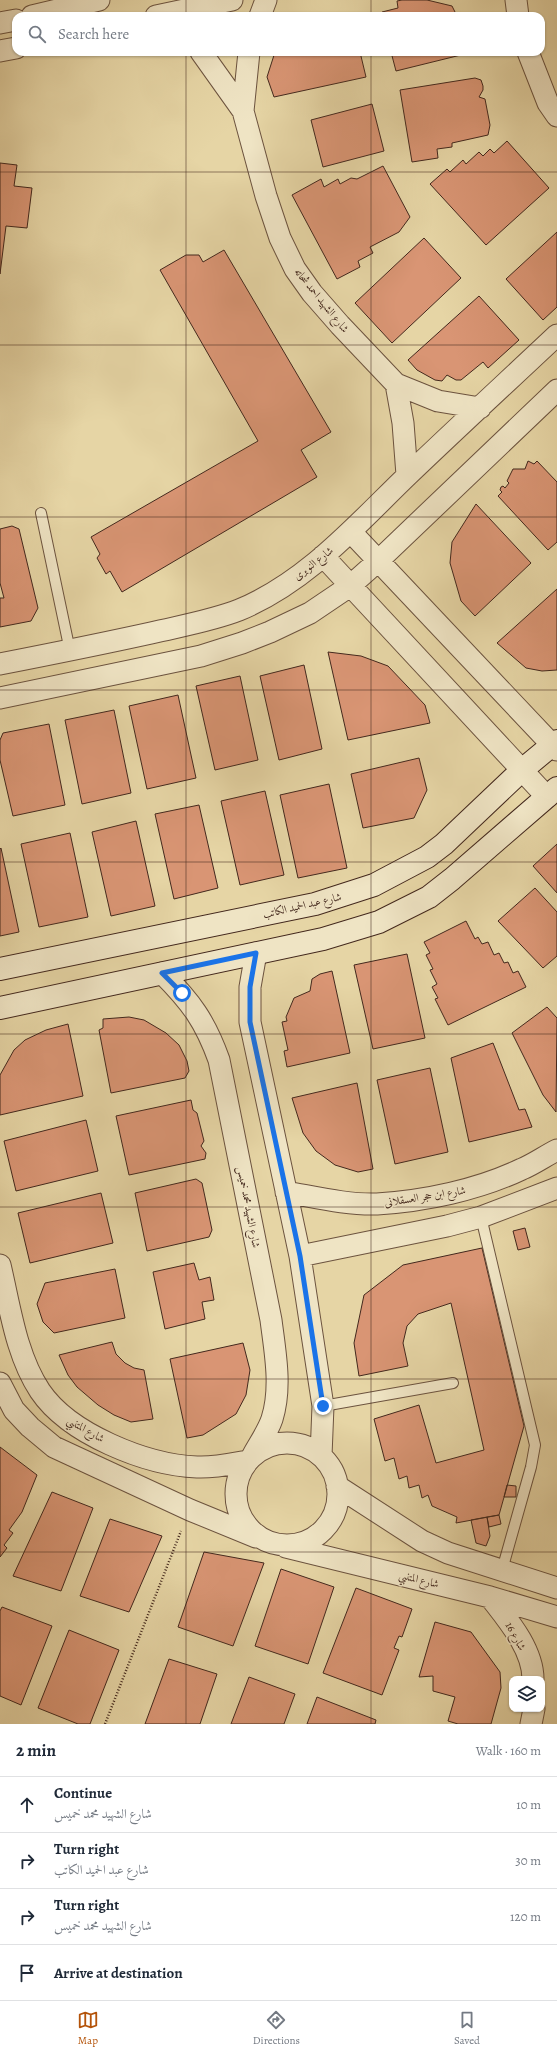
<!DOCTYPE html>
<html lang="en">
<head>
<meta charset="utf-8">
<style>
	body { margin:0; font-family:Alegreya,Amiri,serif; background:#f2f2f3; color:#1f2937 }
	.controls { position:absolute; right:12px; bottom:12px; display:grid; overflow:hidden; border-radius:8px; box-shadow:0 1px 3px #0004 }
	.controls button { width:36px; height:36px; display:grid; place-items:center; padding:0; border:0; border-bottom:1px solid #e0e1e3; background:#fff; color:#1f2937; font:20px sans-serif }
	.stop { position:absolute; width:12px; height:12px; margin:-9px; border:3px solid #1a73e8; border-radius:50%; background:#fff }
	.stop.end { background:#1a73e8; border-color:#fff; box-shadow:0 1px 4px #0008 }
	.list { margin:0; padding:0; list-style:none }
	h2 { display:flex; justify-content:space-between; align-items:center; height:52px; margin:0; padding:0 16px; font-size:17px }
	h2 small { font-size:13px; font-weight:400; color:#747a83 }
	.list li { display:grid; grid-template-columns:26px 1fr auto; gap:12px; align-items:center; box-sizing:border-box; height:56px; padding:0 16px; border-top:1px solid #e0e1e3 }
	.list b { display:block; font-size:15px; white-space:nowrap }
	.list p { margin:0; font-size:13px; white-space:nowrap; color:#747a83 }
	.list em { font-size:13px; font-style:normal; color:#747a83 }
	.icon { flex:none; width:22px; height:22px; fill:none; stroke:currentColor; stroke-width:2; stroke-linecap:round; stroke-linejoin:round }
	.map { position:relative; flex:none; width:557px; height:1724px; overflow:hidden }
	.search { position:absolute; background:#fff; box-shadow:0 1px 3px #0004; left:12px; right:12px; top:12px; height:44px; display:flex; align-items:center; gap:10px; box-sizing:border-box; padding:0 14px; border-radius:12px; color:#747a83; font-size:15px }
	.sheet { height:276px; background:#fff }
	nav { display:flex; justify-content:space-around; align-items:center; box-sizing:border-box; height:56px; border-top:1px solid #e0e1e3; background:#fff; font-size:11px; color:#747a83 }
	nav a { display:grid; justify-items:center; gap:2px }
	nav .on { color:#b45309 }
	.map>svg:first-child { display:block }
	.building { fill:#d99574; stroke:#43281d }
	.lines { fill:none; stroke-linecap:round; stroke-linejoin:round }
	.lane-casing { stroke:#6c533f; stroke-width:12 }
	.street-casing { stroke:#6c533f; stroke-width:23 }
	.secondary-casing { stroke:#43281d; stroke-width:24 }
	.path { stroke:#43281d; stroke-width:2.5; stroke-dasharray:1 2; stroke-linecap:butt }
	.lane { stroke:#efe4c4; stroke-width:10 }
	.street { stroke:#efe4c4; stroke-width:21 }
	.secondary { stroke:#efe4c4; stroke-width:22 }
	.route { stroke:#1a73e8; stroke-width:5 }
	.grid { fill:none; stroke:#43281d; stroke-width:1; stroke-opacity:0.55 }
	.labels { text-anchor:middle; stroke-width:3; stroke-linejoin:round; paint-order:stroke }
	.street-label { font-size:11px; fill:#43281d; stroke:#efe4c4 }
</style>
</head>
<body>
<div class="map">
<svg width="557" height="1724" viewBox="0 0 557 1724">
	<rect width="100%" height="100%" fill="#e6d5a5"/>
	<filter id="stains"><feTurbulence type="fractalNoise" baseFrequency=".005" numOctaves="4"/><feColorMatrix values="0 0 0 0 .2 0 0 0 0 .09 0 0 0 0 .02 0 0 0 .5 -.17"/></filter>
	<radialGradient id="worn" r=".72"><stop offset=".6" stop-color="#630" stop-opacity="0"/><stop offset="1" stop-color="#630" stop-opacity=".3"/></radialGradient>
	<path class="building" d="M402 0H427L452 6 457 16H383L382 12 398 8 397 1Z
		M275 52H360L366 77 274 97 267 77Z
		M391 52H473L396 71Z
		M475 78 481 80 483 86V90L479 97 485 99 490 125 488 135 452 143V147L437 149 438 158 412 162 400 90Z
		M372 104 384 151 323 167 311 120Z
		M507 141 549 188 486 245 430 184 447 169 450 172 463 160 466 164 479 152 483 156 490 149 494 153Z
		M0 163 17 165 14 186 32 188 27 228 6 226 0 274Z
		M383 166 410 217 399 232 370 247 373 253 358 261 360 267 337 279 292 195 321 179 324 187 338 179 340 184 351 178 357 179Z
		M557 232V307L543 320 506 279Z
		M424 238 461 278 392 343 355 303Z
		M224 250 331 432 301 450 317 477 122 592 110 571 106 574 97 558 100 554 91 537 258 441 160 270 186 255H199L203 262Z
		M479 296 519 340 488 368 483 362 461 380H456L447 375 442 381 435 380 417 370 408 360Z
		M528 461 534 464 537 461 557 482V542L548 550 498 496 502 492 500 490 501 487 503 486 505 488 509 483 507 481 513 469H525Z
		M476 504 531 563 475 616 461 601 450 563 452 542Z
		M12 526 19 529 38 608 31 621 0 627V598H4L0 583V529Z
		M557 589V670L542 671 526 668 497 643Z
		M328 652 361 656 388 666 425 705 430 723 348 740Z
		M304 665 322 749 279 760 260 676Z
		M240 676 258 760 215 770 196 686Z
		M178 695 196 778 147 789 129 706Z
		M114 710 131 793 82 804 65 720Z
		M49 724 65 805 13 816 0 760V740L3 733Z
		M419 758 427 790 414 818 363 828 351 774Z
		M329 784 347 868 298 878 280 795Z
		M265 791 284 875 240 885 221 801Z
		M199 805 218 888 174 899 155 814Z
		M136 821 155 906 111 916 92 832Z
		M70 833 88 917 39 927 21 844Z
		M557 844V893L533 866Z
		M1 848 19 932 0 936V849Z
		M535 888 557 912V956L543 968 498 921Z
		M466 921 475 939 478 937 482 944 488 942 494 955 499 953 504 963 508 962 513 973 518 971 526 987 448 1025 435 999 438 998 432 987 437 984 430 970 433 969 426 955 430 953 424 942Z
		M407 954 425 1038 373 1049 354 965Z
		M332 971 350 1053 287 1067 284 1051 288 1050 282 1022 287 1021 286 1017 294 998 310 991 312 979 320 974Z
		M547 1007 557 1018 556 1112 543 1095 512 1033Z
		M129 1017 144 1020 166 1033 179 1045 187 1061 189 1071 185 1078 111 1093 99 1030 103 1028V1019Z
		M68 1024 83 1096 0 1115V1075L14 1050 25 1040 46 1030Z
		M493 1043 519 1110 525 1109 532 1127 469 1142 451 1058Z
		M430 1068 448 1152 395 1164 377 1080Z
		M357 1083 373 1169 358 1172 335 1165 316 1151 303 1133 292 1098Z
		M191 1100 193 1110 197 1113 204 1141 201 1146 206 1153 205 1159 129 1175 116 1116Z
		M86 1120 98 1171 16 1191 4 1141Z
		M196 1179 202 1183 212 1230 209 1237 147 1251 135 1193Z
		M101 1193 113 1243 30 1263 18 1213Z
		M525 1228 530 1247 518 1250 513 1231Z
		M482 1248 524 1426 499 1515 456 1523 457 1517 432 1506 428 1495 422 1498 419 1485 409 1488 407 1476 399 1479 394 1458 385 1461 374 1419 419 1405 436 1463 484 1450 451 1303 418 1314 407 1326 403 1343 408 1366 359 1376 354 1343 364 1295 403 1265Z
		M194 1263 199 1280 210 1277 214 1300 202 1302 205 1319 165 1329 153 1272Z
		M115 1269 125 1318 54 1333 43 1322 37 1304 45 1283Z
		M112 1342 116 1354 125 1363 134 1368 144 1370 153 1419 131 1422 114 1415 98 1405 77 1387 68 1375 59 1355Z
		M243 1343 250 1370 246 1395 236 1414 203 1435 187 1438 170 1359Z
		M0 1447 37 1475 22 1512 9 1530 13 1533 4 1545 7 1548 0 1557Z
		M507 1485 516 1486V1497H504Z
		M52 1492 93 1508 61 1591 13 1576Z
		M499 1515 501 1524 489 1527 487 1517Z
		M487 1517 490 1536 486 1546 476 1543 471 1520Z
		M110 1519 162 1536 129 1612 80 1596Z
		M204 1552 264 1563 233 1646 178 1627Z
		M281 1569 334 1587 308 1664 255 1646Z
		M356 1588 412 1609 402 1637 399 1636 394 1648 399 1650 382 1695 323 1673Z
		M2 1607 52 1626 21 1705 0 1696V1611Z
		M435 1622 471 1632 500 1672 501 1688 491 1724H458L448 1721 455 1697 433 1691V1676L419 1677Z
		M69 1630 119 1650 90 1724H78L38 1708Z
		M169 1659 217 1674 200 1724H145Z
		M249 1677 295 1694 284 1724H231Z
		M317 1697 376 1720 375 1724H307Z"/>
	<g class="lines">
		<defs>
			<path id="lane" d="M41 513 70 651
				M481 1217 535 1445 531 1467 502 1570
				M323 1406 453 1383"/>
			<path id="street" d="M516 0 518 16
				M32 16 99 0
				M156 16 232 0
				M260 16 266 0
				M0 23 16 20
				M0 51 16 48
				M201 52 243 111
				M249 52 243 111 266 196 280 238 295 269 312 293 340 325 396 384 438 401 480 408
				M528 52 548 103 557 116
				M396 384 403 423 407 475
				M351 532 557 750
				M323 556 547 797
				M0 664C51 654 101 644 151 633 180 626 211 621 239 610 307 582 356 525 408 475 457 428 507 382 557 335
				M0 698 201 656 242 643 270 632 310 613 350 586 378 561 557 390
				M256 953 250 987V1022L300 1256 323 1406 321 1456
				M162 973C191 1002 205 1021 219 1060L271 1320C275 1352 282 1387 272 1419 268 1431 259 1444 253 1455
				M286 1192C315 1197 347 1205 377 1204 425 1201 478 1190 522 1169 534 1164 545 1156 557 1150
				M300 1256 447 1226 481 1217 557 1188
				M0 1265C10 1307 16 1355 40 1391 69 1434 146 1465 197 1467 213 1468 231 1464 248 1461
				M0 1383 14 1410 30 1427 54 1447 190 1510 256 1537
				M236 1494a51 51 0 1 1 102 0a51 51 0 1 1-102 0Z
				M337 1486 422 1541 448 1553 557 1588
				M286 1547 490 1597 557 1617
				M490 1597C507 1619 533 1649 533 1679
				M531 1724 534 1709"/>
			<path id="secondary" d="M0 969 315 904 374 885 427 857 444 844 522 770 557 741
				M0 1008 323 939 379 922 429 897 452 879 557 788"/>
		</defs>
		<use href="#lane" class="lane-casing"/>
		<use href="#street" class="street-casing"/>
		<use href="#secondary" class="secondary-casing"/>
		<path class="path" d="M105 1724 181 1531"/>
		<use href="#lane" class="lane"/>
		<use href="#street" class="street"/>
		<use href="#secondary" class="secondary"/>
	</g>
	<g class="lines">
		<path class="route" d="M182 993 162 973 256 953 250 987V1022L300 1256 323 1406"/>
	</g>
	<path class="grid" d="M186 0V16M371 0V16M186 52V1724M371 52V1724M0 172H557M0 345H557M0 517H557M0 690H557M0 862H557M0 1034H557M0 1207H557M0 1379H557M0 1552H557"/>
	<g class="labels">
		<g class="street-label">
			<text transform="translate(322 300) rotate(51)" y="4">شارع الشهيد احمد شحاته</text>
			<text transform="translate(313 563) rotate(-38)" y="4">شارع النوبرى</text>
			<text transform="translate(302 905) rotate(-13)" y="4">شارع عبد الحميد الكاتب</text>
			<text transform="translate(425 1196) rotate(-9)" y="4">شارع ابن حجر العسقلانى</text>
			<text transform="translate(249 1207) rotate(79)" y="4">شارع الشهيد محمد خميس</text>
			<text transform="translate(86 1429) rotate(30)" y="4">شارع المتنبي</text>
			<text transform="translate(419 1579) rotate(14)" y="4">شارع المتنبي</text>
			<text transform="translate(516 1636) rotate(61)" y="4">شارع 16</text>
		</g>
	</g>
	<rect width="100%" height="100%" filter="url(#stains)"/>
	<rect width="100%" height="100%" fill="url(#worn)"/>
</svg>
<div class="controls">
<button><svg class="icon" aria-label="layers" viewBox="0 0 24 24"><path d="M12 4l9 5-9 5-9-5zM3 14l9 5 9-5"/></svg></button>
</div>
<div class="stop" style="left:182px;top:993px"></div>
<div class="stop end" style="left:323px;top:1406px"></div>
<div class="search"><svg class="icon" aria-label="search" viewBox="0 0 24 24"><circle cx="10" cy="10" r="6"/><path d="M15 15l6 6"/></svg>Search here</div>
</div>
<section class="sheet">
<h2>2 min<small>Walk · 160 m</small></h2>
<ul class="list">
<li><svg class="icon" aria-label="ahead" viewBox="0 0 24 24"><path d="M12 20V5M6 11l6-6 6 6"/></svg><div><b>Continue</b><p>شارع الشهيد محمد خميس</p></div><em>10 m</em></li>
<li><svg class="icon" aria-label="right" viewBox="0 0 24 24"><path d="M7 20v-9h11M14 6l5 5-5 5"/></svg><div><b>Turn right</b><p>شارع عبد الحميد الكاتب</p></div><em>30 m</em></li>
<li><svg class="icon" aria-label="right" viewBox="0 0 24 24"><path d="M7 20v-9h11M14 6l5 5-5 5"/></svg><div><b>Turn right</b><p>شارع الشهيد محمد خميس</p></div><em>120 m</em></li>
<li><svg class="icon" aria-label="arrive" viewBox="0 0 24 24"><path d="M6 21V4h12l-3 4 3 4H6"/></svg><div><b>Arrive at destination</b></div></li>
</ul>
</section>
<nav>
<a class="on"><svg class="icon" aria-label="map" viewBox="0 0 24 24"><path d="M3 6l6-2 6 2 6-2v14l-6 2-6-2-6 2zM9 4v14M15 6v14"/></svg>Map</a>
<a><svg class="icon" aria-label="directions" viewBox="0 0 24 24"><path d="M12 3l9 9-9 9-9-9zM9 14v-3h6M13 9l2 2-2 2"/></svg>Directions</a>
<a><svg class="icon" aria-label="saved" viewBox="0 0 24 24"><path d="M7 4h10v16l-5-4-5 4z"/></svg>Saved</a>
</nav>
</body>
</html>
